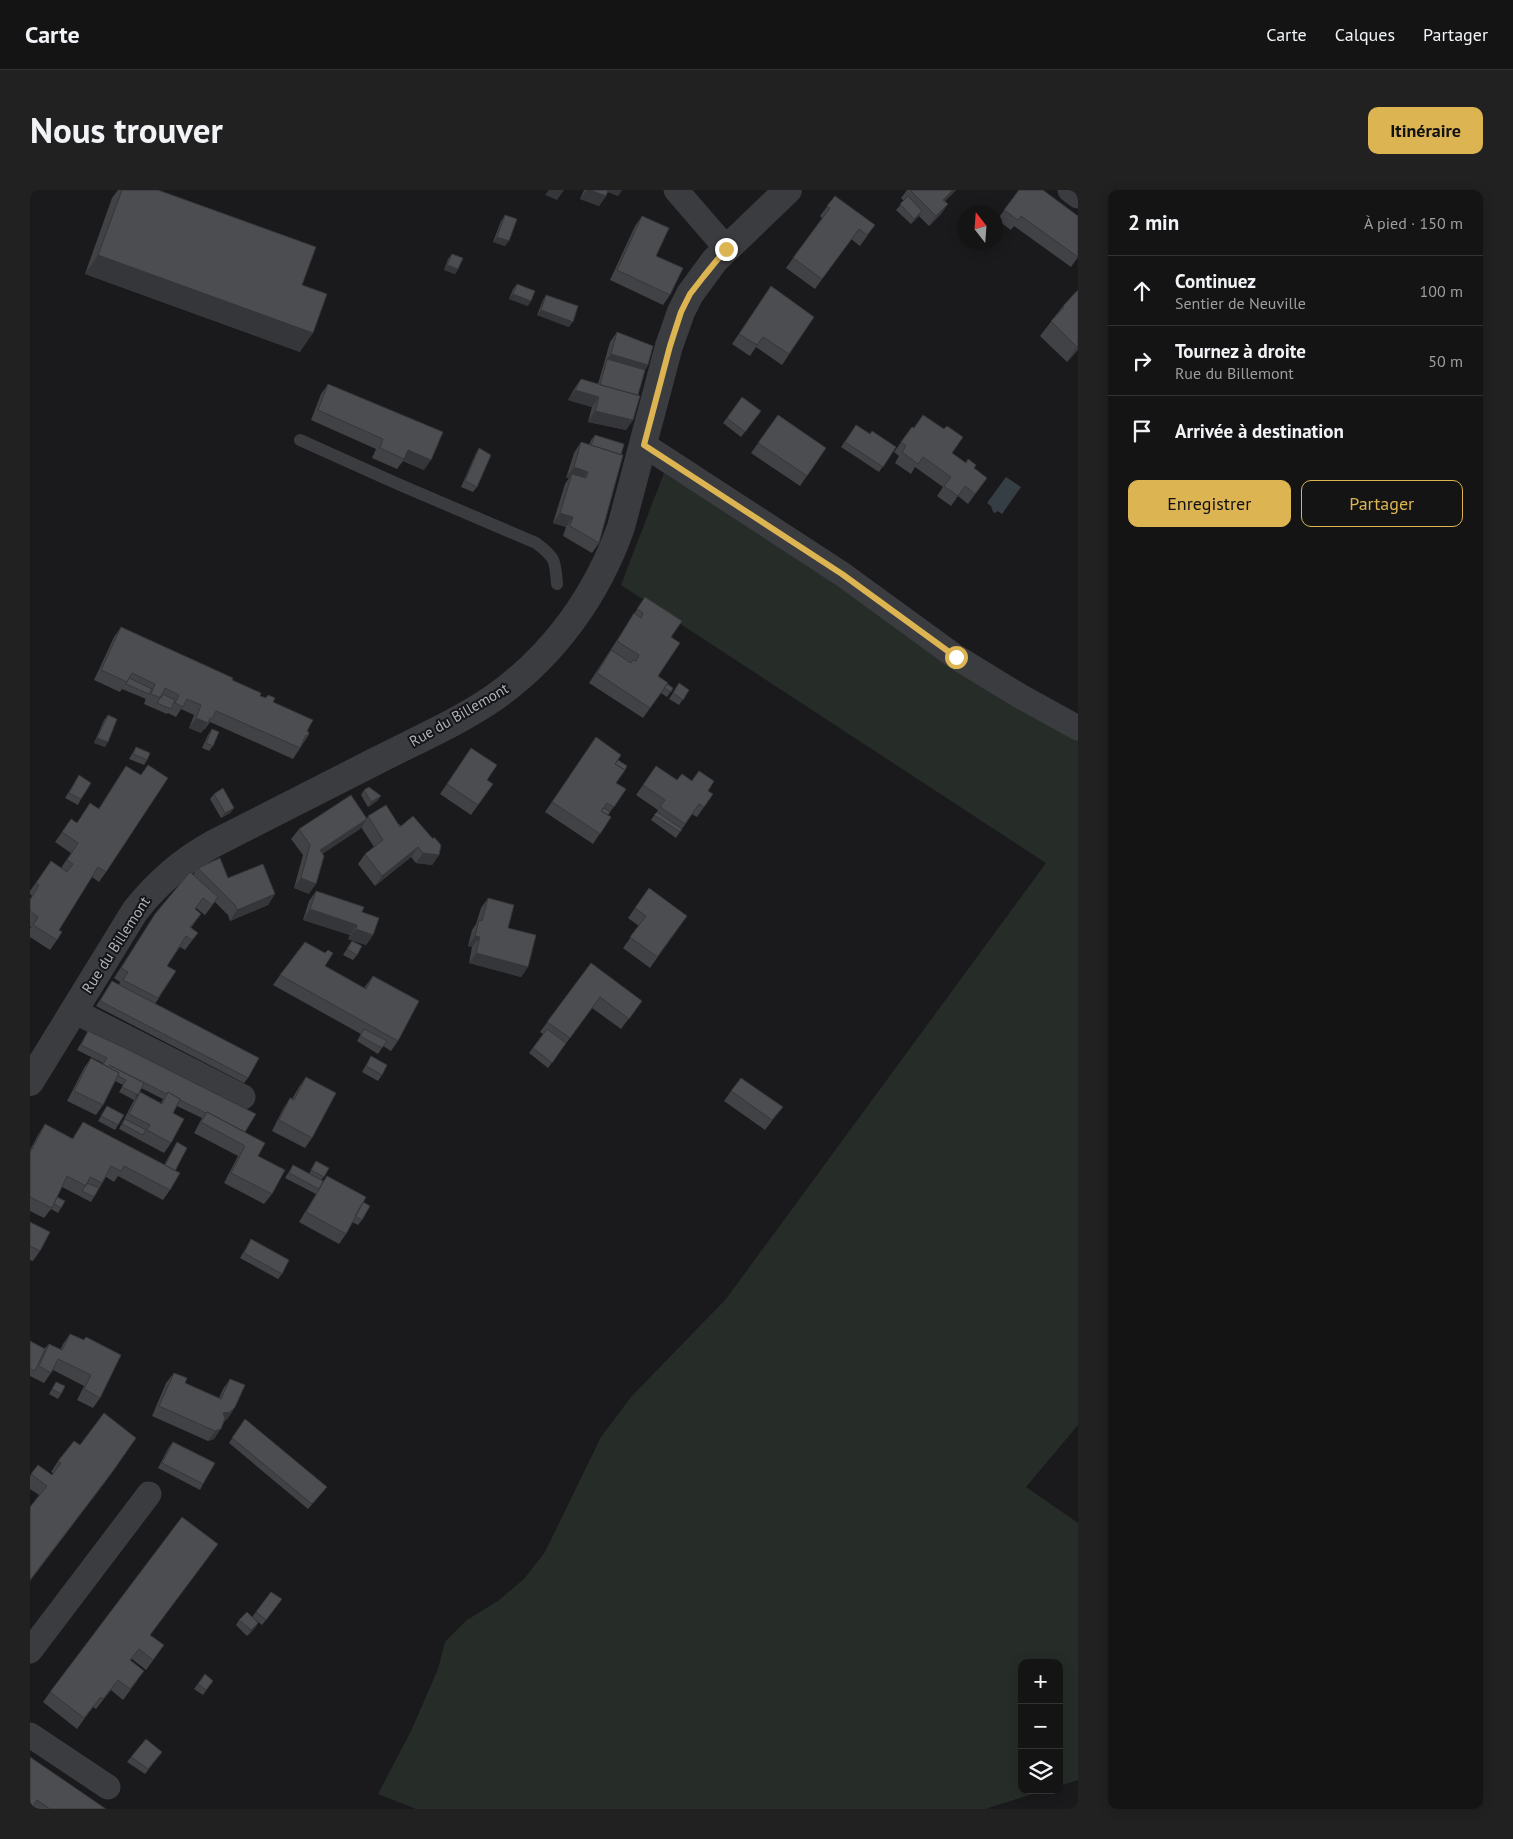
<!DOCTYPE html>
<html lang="fr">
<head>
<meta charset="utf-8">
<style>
	body { margin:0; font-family:"PT Sans",sans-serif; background:#212122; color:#f1f3f6 }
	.controls { position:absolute; right:15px; bottom:15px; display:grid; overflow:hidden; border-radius:10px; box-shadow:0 2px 12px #0003 }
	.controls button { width:45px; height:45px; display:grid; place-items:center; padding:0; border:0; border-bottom:1px solid #333334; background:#141415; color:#f1f3f6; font:25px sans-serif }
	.compass { position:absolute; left:928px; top:15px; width:45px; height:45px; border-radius:50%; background:#141415; box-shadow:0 2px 12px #0003; rotate:343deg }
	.stop { position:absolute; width:15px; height:15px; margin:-11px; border:4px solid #dcb452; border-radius:50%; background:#fff }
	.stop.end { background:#dcb452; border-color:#fff; box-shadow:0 1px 5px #0008 }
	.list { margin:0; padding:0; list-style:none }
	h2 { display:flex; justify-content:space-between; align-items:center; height:65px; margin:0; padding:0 20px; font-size:21px }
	h2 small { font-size:16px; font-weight:400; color:#9d9ea0 }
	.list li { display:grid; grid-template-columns:32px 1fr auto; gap:15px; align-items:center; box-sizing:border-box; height:70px; padding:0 20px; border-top:1px solid #333334 }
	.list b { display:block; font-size:19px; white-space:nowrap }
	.list p { margin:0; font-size:16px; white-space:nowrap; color:#9d9ea0 }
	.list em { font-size:16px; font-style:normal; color:#9d9ea0 }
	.actions { display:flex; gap:10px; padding:15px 20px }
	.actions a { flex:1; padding:11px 0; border:1px solid #dcb452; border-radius:10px; text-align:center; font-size:18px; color:#dcb452 }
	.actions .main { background:#dcb452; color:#111 }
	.icon { flex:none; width:28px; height:28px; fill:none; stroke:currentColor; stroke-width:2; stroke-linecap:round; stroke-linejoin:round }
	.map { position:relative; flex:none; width:1048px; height:1619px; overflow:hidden; border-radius:10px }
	header { display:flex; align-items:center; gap:30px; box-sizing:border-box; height:70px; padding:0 25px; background:#141415; border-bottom:1px solid #333334 }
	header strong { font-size:24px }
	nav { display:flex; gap:28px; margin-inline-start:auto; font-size:18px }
	.intro { display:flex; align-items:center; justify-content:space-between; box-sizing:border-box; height:120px; padding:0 30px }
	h1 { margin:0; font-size:35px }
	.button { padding:12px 22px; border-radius:10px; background:#dcb452; color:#111; font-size:18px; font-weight:700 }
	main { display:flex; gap:30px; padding:0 30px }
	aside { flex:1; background:#141415; border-radius:10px; box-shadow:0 2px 12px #0003 }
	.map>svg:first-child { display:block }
	.green { fill:#262d28 }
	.water { fill:#363e45 }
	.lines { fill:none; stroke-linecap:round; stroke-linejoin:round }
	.service { stroke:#3b3c40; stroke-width:12 }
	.minor { stroke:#3b3c40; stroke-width:25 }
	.tertiary { stroke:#3b3c40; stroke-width:28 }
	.wall { fill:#414246; fill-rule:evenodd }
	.shaded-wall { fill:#353639 }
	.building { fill:#4c4d51; stroke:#353639 }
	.route { stroke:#dcb452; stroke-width:6 }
	.labels { text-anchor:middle; stroke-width:4; stroke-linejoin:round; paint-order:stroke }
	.street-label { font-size:15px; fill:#aeb1ba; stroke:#151517 }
</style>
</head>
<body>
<header>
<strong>Carte</strong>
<nav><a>Carte</a><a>Calques</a><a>Partager</a></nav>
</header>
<div class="intro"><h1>Nous trouver</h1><a class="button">Itinéraire</a></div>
<main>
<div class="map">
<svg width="1048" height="1619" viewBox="0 0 1048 1619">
	<rect width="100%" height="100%" fill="#1a1a1c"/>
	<path class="green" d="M634 283 1048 551V1235L996 1297 1048 1333V1590L1029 1596V1473H992V1600H1015L955 1619H386L348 1604 382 1539 408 1479 415 1452 437 1430 468 1411 494 1389 515 1362 571 1247 601 1207 696 1109 1016 673 591 395Z"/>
	<path class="water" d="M976 287 991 297 972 324 968 321 965 323 963 322 961 316 957 313Z"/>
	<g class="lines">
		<path class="service" d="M270 250 368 294 506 353C526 368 525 370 527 394"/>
		<path class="minor" d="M646 0 697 59
			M1040 0 1048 6
			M614 255 812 384 926 467 990 506 1048 538
			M44 821 213 907
			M0 1461 119 1304
			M0 1545 78 1597"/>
		<path class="tertiary" d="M0 892 105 721C127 693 152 671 183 654 238 626 293 598 348 570 387 550 429 532 465 507 524 465 567 405 591 337L639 156 651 122 660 104 685 70 758 0"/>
	</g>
	<path class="wall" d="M88 0H128L272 95 270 162 55 84 82 8Z
		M554 0H592L588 6 578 2 576 6 569 16 550 9Z
		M877 0H926L915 11 918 14 911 24 899 36 889 26 881 34 866 20 874 11 871 8Z
		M989 0 1048 26V67L1041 77 984 36 981 40 967 30Z
		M805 6 845 35 830 56 821 49 785 99 756 78 792 28 790 26Z
		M475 25V56L463 52 471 31Z
		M612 26 640 105 633 115 580 90 605 36Z
		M422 64 428 79 425 84 414 80 418 69Z
		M487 94 498 116 479 109 483 99Z
		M741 96 784 127 752 175 726 157 720 166 702 154Z
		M1048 100V160L1037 172 1010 146 1033 116Z
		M516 105 539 137 507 125 513 110Z
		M587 142 618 175 615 180 608 205 603 230 596 240 558 232 562 217 538 210 544 199 551 189 568 194 580 152Z
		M298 194 394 280 373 271 367 279 342 268 346 259 281 230 291 204Z
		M712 207 731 221 711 247 693 233Z
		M748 225 796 258 770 296 721 263Z
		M826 235 840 244 866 257 849 282 811 257Z
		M882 237 922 263 957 288 938 314 928 306 921 316 907 306 913 297 885 277 881 284 865 273 869 266 864 262Z
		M565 245 569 353 562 363 533 346 536 337 523 333 535 294 539 288H536L544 263 551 252 559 255 561 250Z
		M449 258 447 297 443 302 431 297 446 263Z
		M615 407 641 447 628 486 643 498 637 507 631 503 613 528 559 493Z
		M91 437 202 490 235 508 238 505 243 512 277 541 278 546 263 569 180 532 175 539H174L171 543 159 538 164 525 151 519 146 527 138 523 137 524 114 514 116 508V509L92 499 90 502 64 490 84 447Z
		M649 493 659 500 649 515 639 509Z
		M78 525V552L75 557 64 553 74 530Z
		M182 539 183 556 179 561 172 558 178 545Z
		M566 547 588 570 586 593 596 599 578 625 581 627 563 654 515 622Z
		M106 557 117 570 114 575 99 569Z
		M441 558 457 590 463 594 441 625 410 604Z
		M96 576 76 682 69 692 62 687 29 740 27 750 20 760 0 747V739L1 737 0 736V709L2 706 0 704V701L21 671 31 678 41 663 25 652 41 629 47 633 69 618Z
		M626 576 647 590 661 591 669 581 678 601 674 617 667 627 662 624 646 648 621 630 628 620 606 605Z
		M49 585 51 609 48 615 35 608Z
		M334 600 351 606 347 611 338 617 331 605Z
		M184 604 204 618 200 623 191 628 180 609Z
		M338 626 369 634 409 665 402 675 386 673 381 667 345 696 328 674 335 664 344 657 331 637 330 639 292 664 279 704 264 698 273 665 261 649 269 639 337 629Z
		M168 678 198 688 245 704 238 715 200 731 198 725 185 712 175 725 166 718 165 719 171 724 161 738 168 743 155 760 150 757 137 776 146 781 125 814 218 888 214 893 66 816 82 791 89 795 90 792 84 788 125 724 163 685Z
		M619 698 657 726 620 778 593 758 609 736 598 728Z
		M286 701 332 722 343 745 336 755 318 749 320 745 273 730 279 711Z
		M458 708 478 738 498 777 491 787 439 773 442 757 438 756 442 740 446 734 451 718Z
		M322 751 327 765 323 770 313 765Z
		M561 773 612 811 591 839 562 818 518 878 499 863 513 844 510 842Z
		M295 776 334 798 343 786 368 851 361 861 353 856 348 864 327 851 331 844 243 795 250 785Z
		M58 841 215 942 228 966 242 1004 234 1014 194 993 208 966 164 943 172 928 147 916 143 923 141 953 134 963 89 939 104 910 89 902 93 895 85 891 73 915 66 925 37 911 54 878 61 868 72 874 73 873 47 860ZM111 898 133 909 131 913 110 902 104 910Z
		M341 866 352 885 348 891 332 882Z
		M276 887 282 948 275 958 242 941 253 919 260 908 262 909 269 897Z
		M701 901 745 927 735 940 694 911Z
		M77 916 88 935 85 940 68 931Z
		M53 932 134 975 147 952 145 981 140 1000 133 1010 88 986 84 992 76 987 61 1012 32 997 27 1007 31 1018 28 1023 21 1019 14 1028 0 1021V960L8 945 15 934 42 949Z
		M286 971 294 987 291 990 293 991 297 986 333 1012 332 1030 328 1035 322 1032 316 1044 309 1054 269 1032 286 1004 255 988 263 975 279 984Z
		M0 1032 10 1061 3 1071 0 1070Z
		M221 1049 252 1084 248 1089 210 1068Z
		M40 1144 54 1150 56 1147 70 1208 63 1218 47 1210 54 1196 23 1180 14 1193 0 1186V1151L14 1159 19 1154 30 1160 33 1154Z
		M144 1183 155 1193 189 1208 193 1199 200 1189 205 1217 198 1228 194 1232 184 1249 178 1251 122 1226 136 1193Z
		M26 1192 31 1204 28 1209 19 1204Z
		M215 1229 297 1297 278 1319 199 1253Z
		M143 1252 173 1294 170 1300 128 1278 139 1257Z
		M28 1271 76 1291 0 1391V1317L9 1305 0 1299V1286L8 1275 22 1285 23 1283 21 1282Z
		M181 1364 120 1445 127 1465 116 1480 102 1469 101 1470 107 1491 93 1510 81 1500 66 1519 63 1517 47 1539 13 1512 20 1502Z
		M241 1402 252 1409 232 1435 224 1429 228 1433 225 1438 217 1446 206 1435 209 1430 222 1427Z
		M175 1484 183 1491 173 1505 164 1499Z
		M132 1562 115 1584 97 1572 101 1567Z
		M0 1567 76 1619H0Z"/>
	<path class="shaded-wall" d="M519 0H534L527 10 515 5Z
		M557 0H560L576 6 569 16 550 9Z
		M575 0H592L588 6 575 1Z
		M923 0H926L906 20 913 10Z
		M918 14 911 24 899 36 906 26Z
		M892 21 889 26 881 34 884 29Z
		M467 47 479 51 475 56 463 52Z
		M68 65 283 143 270 162 55 84Z
		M417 75 428 79 425 84 414 80Z
		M483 104 501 111 498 116 479 109Z
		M511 120 543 132 539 137 507 125Z
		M1048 156V160L1037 172Z
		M581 164 618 175 611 185 577 169Z
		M545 200 569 207 562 217 538 210Z
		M565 221 603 230 596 240 558 232Z
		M378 260 401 270 394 280 373 271Z
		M544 277 558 282 550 292 542 284 539 288H536Z
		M530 323 543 327 536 337 523 333Z
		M166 528 178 533 171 543 159 538Z
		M67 548 78 552 75 557 64 553Z
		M351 606 347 611 338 617 341 612Z
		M204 618 200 623 191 628 195 623Z
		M337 629 330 639 283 670 290 660Z
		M388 657 381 667 345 696 352 686Z
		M393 663 409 665 402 675 386 673Z
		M271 688 286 694 279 704 264 698Z
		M245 704 238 715 200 731 207 720Z
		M280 719 327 735 320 745 273 730Z
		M326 739 343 745 336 755 318 749Z
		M445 746 450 747 442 757 438 756Z
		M446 763 498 777 491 787 439 773Z
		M205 1217 198 1228 193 1232V1223Z
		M191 1239 184 1249 178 1251 185 1241Z
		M83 1281 76 1291 0 1391V1390Z
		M228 1433 225 1438 217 1446 221 1440Z"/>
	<path class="building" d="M92 0H128L286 57 272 95 297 104 283 143 68 65Z
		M560 0H578L576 6Z
		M880 0H923L913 10 918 14 906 26Z
		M989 0H1013L1048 26V67L991 26 988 30 974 20Z
		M805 6 845 35 837 45 829 39 792 89 763 68 800 18 797 16Z
		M878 6 892 21 884 29 870 14Z
		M475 25 487 29 479 51 467 47Z
		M612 26 639 38 626 66 653 78 640 105 587 80Z
		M422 64 433 68 428 79 417 75Z
		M487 94 505 101 501 111 483 104Z
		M741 96 784 127 759 164 733 147 727 155 709 144Z
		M1048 100V156L1047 157 1021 131 1034 117 1033 116Z
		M516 105 548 116 543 132 511 120Z
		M587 142 623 156 618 175 581 164Z
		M577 169 615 180 608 205 570 195Z
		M551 189 610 206 603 230 565 221 569 207 545 200Z
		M298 194 413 242 401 270 378 260 374 269 350 258 353 249 288 220Z
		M712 207 731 221 715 242 697 228Z
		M748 225 796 258 777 286 728 253Z
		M893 225 914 239 917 236 933 247 922 263 936 273 938 269 946 275 944 278 957 288 945 304 935 296 928 306 914 296 921 287 893 267 888 274 872 262 876 256 871 252 882 237 884 238Z
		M826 235 840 244 842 241 866 257 853 277 815 252Z
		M565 245 594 254 591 265 561 255Z
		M551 252 593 265 569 353 540 336 543 327 530 323 542 284 556 288 558 282 544 277Z
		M449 258 461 265 447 297 435 291Z
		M615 407 652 431 641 447 650 453 628 486 638 493 620 518 567 483 581 460 601 473 603 470 606 471 609 465 587 451 604 423 611 428 613 423 607 419Z
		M91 437 203 488 202 490 231 503 230 506 236 508 238 505 245 508 243 512 283 530 277 541 279 542 278 546 276 545 270 558 186 521 182 529 180 528 178 533 166 528 171 515 157 509 153 517 145 513 149 505 135 498 131 508 121 504 125 494 102 483 97 492 71 480Z
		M99 488 122 499 119 504 96 494Z
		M649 493 659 500 653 510 643 503Z
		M637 494 643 498 641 502 634 498Z
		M132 504 145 510 141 519 127 513Z
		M78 525 87 529 78 552 67 548Z
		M182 539 189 542 183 556 176 553Z
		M566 547 591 565 585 574 595 580 586 593 596 599 584 617 577 613 571 621 581 627 570 644 522 612Z
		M106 557 120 563 117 570 103 564Z
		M441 558 467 575 457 590 463 594 448 615 417 594Z
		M588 570 597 576 595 580 585 574Z
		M118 575 138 588 76 682 68 677 29 740 32 742 27 750 3 735 8 727 0 721V710L9 695 6 693 21 671 37 682 43 674 37 670 48 653 32 642 41 629 47 633 60 613 69 619 96 576 111 585Z
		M626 576 647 590 652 584 662 591 669 581 684 591 678 601 683 604 674 617 669 614 655 634 630 617 635 610 613 595Z
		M49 585 61 593 51 609 39 603Z
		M339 597 351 606 341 612 334 600Z
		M193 598 204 618 195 623 184 604Z
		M321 605 337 629 290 660 294 666 286 694 271 688 280 655 269 639Z
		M356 615 370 637 383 626 403 649 404 647 411 655 409 665 393 663 388 657 352 686 335 664 353 650 338 626Z
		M574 618 580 622 578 625 571 621Z
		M627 622 652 639 650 642 624 625Z
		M190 668 198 688 233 674 245 704 207 720 205 715 168 678Z
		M160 682 188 707 182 715 173 708 165 719 171 724 160 737 168 743 162 750 156 746 137 776 146 781 128 808 93 790 98 782 91 778 125 724Z
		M619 698 657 726 627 767 600 747 616 726 605 718Z
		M286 701 334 717 332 722 349 728 343 745 326 739 327 735 280 719Z
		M458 708 484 715 478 738 506 745 498 777 446 763 450 747 445 746 449 730 452 731Z
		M322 751 332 756 327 765 317 759Z
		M275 752 295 763 298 760 303 763 295 776 336 799 343 786 389 811 368 851 250 785Z
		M561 773 612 811 599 829 570 807 540 848 517 832Z
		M82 791 229 868 218 888 70 811Z
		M334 839 357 851 352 858 330 846Z
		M517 839 536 853 522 873 503 858Z
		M58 841 95 858 226 924 215 942 177 922 176 923 150 910V909L138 902 137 904 79 875 114 893 108 905 92 897 96 890 88 886 89 883 73 874 77 868 51 855Z
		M341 866 357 875 352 885 336 876Z
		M61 868 89 883 73 915 44 901Z
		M276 887 306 903 282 948 249 930 260 908 264 910Z
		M711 888 753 917 742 930 701 901Z
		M110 902 132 914 138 902 150 909 143 923 154 929 141 953 117 940 120 935 99 924Z
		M77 916 94 925 88 935 71 926Z
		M177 922 235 953 228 966 255 980 242 1004 201 983 215 956 171 932Z
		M95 929 116 940 113 945 92 934Z
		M53 932 150 983 140 1000 94 976 91 981 81 976 72 993 60 987 56 996 37 986 22 1018 0 1007V963L15 934 43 949Z
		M147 952 157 958 145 981 135 975Z
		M286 971 299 978 294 987 281 980Z
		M263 975 293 991 289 999 259 983Z
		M297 986 336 1007 316 1044 276 1022Z
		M57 993 69 998 64 1007 52 1001Z
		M27 1007 35 1011 31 1018 24 1014Z
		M333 1012 340 1016 332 1030 325 1026Z
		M0 1032 20 1042 10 1061 0 1056Z
		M221 1049 259 1070 252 1084 214 1063Z
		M40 1144 54 1150 56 1147 91 1165 70 1208 54 1199 61 1185 28 1169 21 1183 9 1176 19 1154 32 1160Z
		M0 1151 15 1159 5 1181 0 1179Z
		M144 1183 157 1188 155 1193 191 1209 200 1189 215 1195 205 1217 200 1222 193 1223 195 1228 191 1239 185 1241 129 1216Z
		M26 1192 35 1196 31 1204 22 1199Z
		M74 1223 106 1248 83 1281 0 1390V1317L17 1296 1 1284 8 1275 22 1285 31 1273 28 1271 44 1251 50 1255Z
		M215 1229 297 1297 282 1314 202 1248Z
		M143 1252 185 1273 173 1294 132 1273Z
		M152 1327 188 1354 120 1445 134 1455 123 1470 109 1459 100 1470 114 1481 100 1499 88 1490 73 1509 71 1507 54 1528 20 1502Z
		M241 1402 252 1409 236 1430 226 1422Z
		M217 1422 228 1433 221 1440 209 1430Z
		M175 1484 183 1491 176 1500 168 1494Z
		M116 1549 132 1562 118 1579 101 1567Z
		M0 1567 76 1619H20L7 1610 1 1619H0Z"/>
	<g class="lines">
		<path class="route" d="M696 59 674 86 660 104 651 122 640 156 614 255 812 384 926 467"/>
	</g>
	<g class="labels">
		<g class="street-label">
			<text transform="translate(429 525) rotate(-30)" y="5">Rue du Billemont</text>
			<text transform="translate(86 755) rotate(-57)" y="5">Rue du Billemont</text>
		</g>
	</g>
</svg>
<div class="controls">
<button>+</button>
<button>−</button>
<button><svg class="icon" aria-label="layers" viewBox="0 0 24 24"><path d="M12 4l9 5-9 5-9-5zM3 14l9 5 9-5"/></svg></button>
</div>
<svg class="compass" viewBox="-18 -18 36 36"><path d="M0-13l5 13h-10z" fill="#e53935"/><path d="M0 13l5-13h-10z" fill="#9d9ea0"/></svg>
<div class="stop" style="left:926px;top:467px"></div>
<div class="stop end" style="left:696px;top:59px"></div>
</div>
<aside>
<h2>2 min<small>À pied · 150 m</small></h2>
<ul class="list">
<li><svg class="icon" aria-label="ahead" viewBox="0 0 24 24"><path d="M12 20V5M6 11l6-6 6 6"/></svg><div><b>Continuez</b><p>Sentier de Neuville</p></div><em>100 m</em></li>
<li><svg class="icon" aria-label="right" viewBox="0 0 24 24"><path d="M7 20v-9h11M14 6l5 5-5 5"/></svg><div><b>Tournez à droite</b><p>Rue du Billemont</p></div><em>50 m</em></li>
<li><svg class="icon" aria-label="arrive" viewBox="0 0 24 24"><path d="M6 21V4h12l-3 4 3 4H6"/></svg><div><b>Arrivée à destination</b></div></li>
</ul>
<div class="actions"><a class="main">Enregistrer</a><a>Partager</a></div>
</aside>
</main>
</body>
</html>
